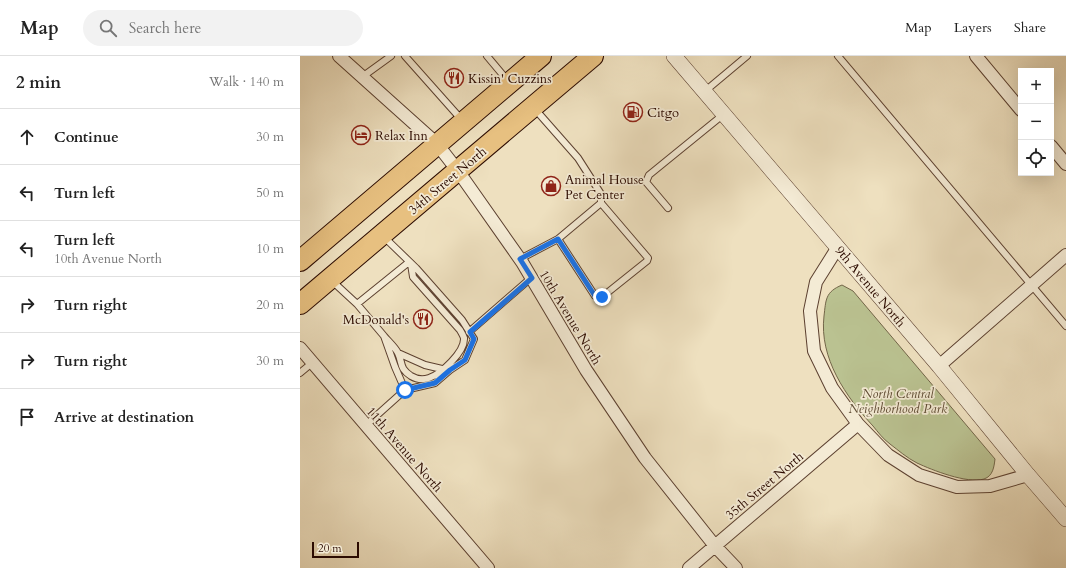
<!DOCTYPE html>
<html lang="en">
<head>
<meta charset="utf-8">
<style>
	body { margin:0; font-family:Cardo,serif; background:#f2f2f2; color:#222 }
	.controls { position:absolute; right:12px; top:12px; display:grid; overflow:hidden; border-radius:0px; box-shadow:0 4px 16px #0002 }
	.controls button { width:36px; height:36px; display:grid; place-items:center; padding:0; border:0; border-bottom:1px solid #e0e0e0; background:#fff; color:#222; font:20px sans-serif }
	.scale { position:absolute; left:12px; bottom:10px; width:47px; box-sizing:border-box; padding-left:4px; border:2px solid #2c0b01; border-top:0; font-size:11px; line-height:14px; white-space:nowrap; color:#2c0b01; -webkit-text-stroke:3px #f4ebd5; paint-order:stroke }
	.stop { position:absolute; width:12px; height:12px; margin:-9px; border:3px solid #1a73e8; border-radius:50%; background:#fff }
	.stop.end { background:#1a73e8; border-color:#fff; box-shadow:0 1px 4px #0008 }
	.list { margin:0; padding:0; list-style:none }
	h2 { display:flex; justify-content:space-between; align-items:center; height:52px; margin:0; padding:0 16px; font-size:17px }
	h2 small { font-size:13px; font-weight:400; color:#767676 }
	.list li { display:grid; grid-template-columns:26px 1fr auto; gap:12px; align-items:center; box-sizing:border-box; height:56px; padding:0 16px; border-top:1px solid #e0e0e0 }
	.list b { display:block; font-size:15px; white-space:nowrap }
	.list p { margin:0; font-size:13px; white-space:nowrap; color:#767676 }
	.list em { font-size:13px; font-style:normal; color:#767676 }
	.icon { flex:none; width:22px; height:22px; fill:none; stroke:currentColor; stroke-width:2; stroke-linecap:round; stroke-linejoin:round }
	.map { position:relative; flex:none; width:766px; height:512px; overflow:hidden }
	header { display:flex; align-items:center; gap:24px; box-sizing:border-box; height:56px; padding:0 20px; background:#fff; border-bottom:1px solid #e0e0e0 }
	header strong { font-size:19px }
	nav { display:flex; gap:22px; margin-inline-start:auto; font-size:14px }
	.search { width:280px; height:36px; background:#f2f2f2; display:flex; align-items:center; gap:10px; box-sizing:border-box; padding:0 14px; border-radius:22px; color:#767676; font-size:15px }
	main { display:flex }
	aside { flex:1; background:#fff }
	.map>svg:first-child { display:block }
	.green { fill:#bac291; stroke:#736649 }
	.lines { fill:none; stroke-linecap:round; stroke-linejoin:round }
	.service-casing { stroke:#5c4030; stroke-width:8 }
	.minor-casing { stroke:#5c4030; stroke-width:14 }
	.tertiary-casing { stroke:#5c4030; stroke-width:16 }
	.trunk-casing { stroke:#2c0b01; stroke-width:22 }
	.service { stroke:#f4ebd5; stroke-width:6 }
	.minor { stroke:#f4ebd5; stroke-width:12 }
	.tertiary { stroke:#f4ebd5; stroke-width:15 }
	.trunk { stroke:#e7c080; stroke-width:20 }
	.route { stroke:#1a73e8; stroke-width:5 }
	.labels { text-anchor:middle; stroke-width:3.5; stroke-linejoin:round; paint-order:stroke }
	.poi-label { font-size:13px; fill:#2c0b01; stroke:#f4ebd5; text-anchor:start }
	.street-label { font-size:13px; fill:#2c0b01; stroke:#f4ebd5 }
	.park-label { font-size:13px; font-style:italic; fill:#5e4b33; stroke:#f4ebd5 }
</style>
</head>
<body>
<header>
<strong>Map</strong>
<div class="search"><svg class="icon" aria-label="search" viewBox="0 0 24 24"><circle cx="10" cy="10" r="6"/><path d="M15 15l6 6"/></svg>Search here</div>
<nav><a>Map</a><a>Layers</a><a>Share</a></nav>
</header>
<main>
<aside>
<h2>2 min<small>Walk · 140 m</small></h2>
<ul class="list">
<li><svg class="icon" aria-label="ahead" viewBox="0 0 24 24"><path d="M12 20V5M6 11l6-6 6 6"/></svg><div><b>Continue</b></div><em>30 m</em></li>
<li><svg class="icon" aria-label="left" viewBox="0 0 24 24"><path d="M17 20v-9H6M10 6l-5 5 5 5"/></svg><div><b>Turn left</b></div><em>50 m</em></li>
<li><svg class="icon" aria-label="left" viewBox="0 0 24 24"><path d="M17 20v-9H6M10 6l-5 5 5 5"/></svg><div><b>Turn left</b><p>10th Avenue North</p></div><em>10 m</em></li>
<li><svg class="icon" aria-label="right" viewBox="0 0 24 24"><path d="M7 20v-9h11M14 6l5 5-5 5"/></svg><div><b>Turn right</b></div><em>20 m</em></li>
<li><svg class="icon" aria-label="right" viewBox="0 0 24 24"><path d="M7 20v-9h11M14 6l5 5-5 5"/></svg><div><b>Turn right</b></div><em>30 m</em></li>
<li><svg class="icon" aria-label="arrive" viewBox="0 0 24 24"><path d="M6 21V4h12l-3 4 3 4H6"/></svg><div><b>Arrive at destination</b></div></li>
</ul>
</aside>
<div class="map">
<svg width="766" height="512" viewBox="0 0 766 512">
	<rect width="100%" height="100%" fill="#eee0bf"/>
	<filter id="stains"><feTurbulence type="fractalNoise" baseFrequency=".005" numOctaves="4"/><feColorMatrix values="0 0 0 0 .2 0 0 0 0 .09 0 0 0 0 .02 0 0 0 .5 -.17"/></filter>
	<radialGradient id="worn" r=".72"><stop offset=".6" stop-color="#630" stop-opacity="0"/><stop offset="1" stop-color="#630" stop-opacity=".3"/></radialGradient>
	<path class="green" d="M542 229 553 235 695 403C694 411 693 420 684 423 667 428 632 414 617 407 607 402 598 394 590 388 583 383 578 376 573 370 546 341 519 302 524 260 526 244 525 236 542 229Z"/>
	<g class="lines">
		<defs>
			<path id="service" d="M105 0 161 63
				M187 0 208 25
				M538 0 766 270
				M62 21 91 0
				M404 36 447 0
				M234 52 278 102 301 138V147L348 202 347 205 302 241H299L295 240 258 183
				M368 152 346 126 349 119 424 58
				M220 203 258 183 301 147
				M31 224 57 248 84 280 95 311 105 334
				M57 248 109 206
				M169 276 231 222
				M84 280C88 285 95 291 98 297 103 308 99 312 111 320 116 323 123 324 129 322 141 318 165 296 164 282 163 279 161 276 160 274L113 221 111 208
				M98 297 125 309 142 313
				M0 317 12 307
				M66 369 105 334 135 327 150 314 165 304 174 283 162 264 116 212 83 180"/>
			<path id="minor" d="M39 0 137 88 158 115 222 206 286 314 345 402 415 490 436 512
				M676 0 721 54
				M751 90 766 108
				M538 191 516 226 510 255 514 295 532 332 558 368
				M0 292 188 512
				M639 310 766 199
				M389 512 558 368 588 399 619 419 657 431 690 430 728 419"/>
			<path id="tertiary" d="M374 0 639 310 728 419 766 463"/>
			<path id="trunk" d="M0 205 241 0
				M0 248 293 0"/>
		</defs>
		<use href="#service" class="service-casing"/>
		<use href="#minor" class="minor-casing"/>
		<use href="#tertiary" class="tertiary-casing"/>
		<use href="#trunk" class="trunk-casing"/>
		<use href="#service" class="service"/>
		<use href="#minor" class="minor"/>
		<use href="#tertiary" class="tertiary"/>
		<use href="#trunk" class="trunk"/>
	</g>
	<g class="lines">
		<path class="route" d="M105 334 135 327 150 314 165 304 174 283 170 276 232 222 220 203 258 183 295 240 299 242 302 241"/>
	</g>
	<defs>
		<symbol id="restaurant-ring" viewBox="-11 -11 22 22"><circle r="9.5" fill="#f4ebd5" stroke="#8f2418" stroke-width="1.5"/><path d="M-5-6h1v4h1v-4h1v4h1v-4h1v5L-1.5 .5V6h-2V.5L-5-1ZM5-6V6H3V1.5H1.5Q1.5-4 5-6Z" fill="#8f2418"/></symbol>
		<symbol id="fuel-ring" viewBox="-11 -11 22 22"><circle r="9.5" fill="#f4ebd5" stroke="#8f2418" stroke-width="1.5"/><path d="M-5.5-6h7V0h2V4h1.3V-2.5L3-4.5l.8-.8L6-3V5H2.5V1h-1V6h-7ZM-4.2-4.7v3.2H.2V-4.7Z" fill="#8f2418"/></symbol>
		<symbol id="hotel-ring" viewBox="-11 -11 22 22"><circle r="9.5" fill="#f4ebd5" stroke="#8f2418" stroke-width="1.5"/><path d="M-6-4.5h1.5V1H6V5H4.5V3h-9V5H-6ZM-4 0a1.8 1.8 0 1 1 3.6 0ZM.5 0V-2.5h3Q6-2.5 6 0Z" fill="#8f2418"/></symbol>
		<symbol id="shop-ring" viewBox="-11 -11 22 22"><circle r="9.5" fill="#f4ebd5" stroke="#8f2418" stroke-width="1.5"/><path d="M-5-2.5h2.3a2.7 3.5 0 0 1 5.4 0H5L5.5 6h-11ZM-1.5-2.5h3a1.5 2.3 0 0 0-3 0Z" fill="#8f2418"/></symbol>
	</defs>
	<g fill-rule="evenodd">
		<use href="#restaurant-ring" x="143" y="11" width="22" height="22"/>
		<use href="#fuel-ring" x="322" y="45" width="22" height="22"/>
		<use href="#hotel-ring" x="50" y="68" width="22" height="22"/>
		<use href="#shop-ring" x="240" y="119" width="22" height="22"/>
		<use href="#restaurant-ring" x="112" y="252" width="22" height="22"/>
	</g>
	<g class="labels">
		<g class="poi-label">
			<text x="168" y="27">Kissin' Cuzzins</text>
			<text x="347" y="61">Citgo</text>
			<text x="75" y="84">Relax Inn</text>
			<text x="265" y="128">Animal House<tspan x="265" dy="15">Pet Center</tspan></text>
			<text x="109" y="268" text-anchor="end">McDonald's</text>
		</g>
		<g class="street-label">
			<text transform="translate(147 124) rotate(-40)" y="5">34th Street North</text>
			<text transform="translate(571 230) rotate(50)" y="5">9th Avenue North</text>
			<text transform="translate(271 261) rotate(59)" y="5">10th Avenue North</text>
			<text transform="translate(105 393) rotate(49)" y="5">11th Avenue North</text>
			<text transform="translate(464 429) rotate(-40)" y="5">35th Street North</text>
		</g>
		<g class="park-label">
			<text x="598" y="342">North Central<tspan x="598" dy="15">Neighborhood Park</tspan></text>
		</g>
	</g>
	<rect width="100%" height="100%" filter="url(#stains)"/>
	<rect width="100%" height="100%" fill="url(#worn)"/>
</svg>
<div class="controls">
<button>+</button>
<button>−</button>
<button><svg class="icon" aria-label="locate" viewBox="0 0 24 24"><circle cx="12" cy="12" r="6"/><path d="M12 2v4M12 18v4M2 12h4M18 12h4"/></svg></button>
</div>
<div class="scale">20 m</div>
<div class="stop" style="left:105px;top:334px"></div>
<div class="stop end" style="left:302px;top:241px"></div>
</div>
</main>
</body>
</html>
